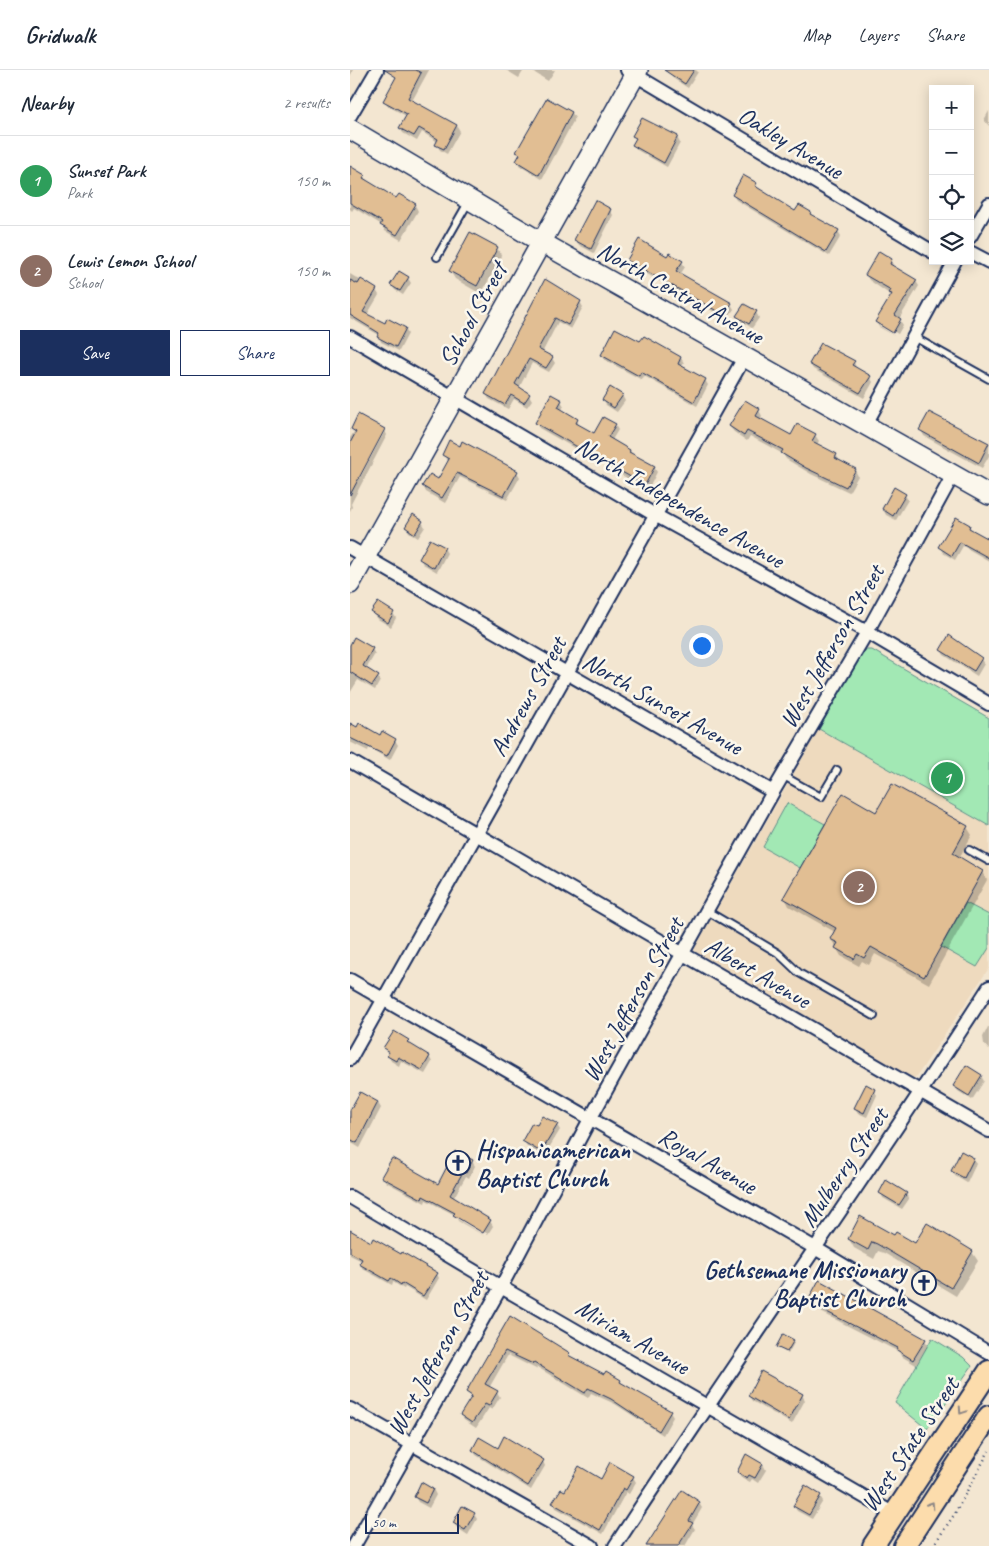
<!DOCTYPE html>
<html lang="en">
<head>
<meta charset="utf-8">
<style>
	body { margin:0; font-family:Caveat,sans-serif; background:#f2f2f3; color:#1f2937 }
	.controls { position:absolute; right:15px; top:15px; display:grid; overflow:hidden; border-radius:0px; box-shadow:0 2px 12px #0003 }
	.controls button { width:45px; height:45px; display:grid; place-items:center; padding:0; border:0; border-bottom:1px solid #e0e1e3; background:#fff; color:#1f2937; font:25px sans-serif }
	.scale { position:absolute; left:15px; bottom:12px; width:94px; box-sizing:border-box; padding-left:5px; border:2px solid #1b2f5e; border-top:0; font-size:14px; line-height:18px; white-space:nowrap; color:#1b2f5e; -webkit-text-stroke:4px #fbf7ec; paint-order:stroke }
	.you { position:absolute; left:351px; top:575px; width:18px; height:18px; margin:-12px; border:4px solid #fff; border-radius:50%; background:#1a73e8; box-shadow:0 0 0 8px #1a73e833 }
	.badge { display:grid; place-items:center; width:32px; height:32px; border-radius:50%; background:#1b2f5e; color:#fff; font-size:16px; font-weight:700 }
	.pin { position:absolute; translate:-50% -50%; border:2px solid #fff; box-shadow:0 1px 5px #0006 }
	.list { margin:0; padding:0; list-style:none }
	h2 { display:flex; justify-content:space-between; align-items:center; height:65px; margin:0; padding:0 20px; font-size:21px }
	h2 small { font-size:16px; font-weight:400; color:#747a83 }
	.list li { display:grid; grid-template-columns:32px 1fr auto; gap:15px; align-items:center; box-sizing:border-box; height:90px; padding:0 20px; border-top:1px solid #e0e1e3 }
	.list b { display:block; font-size:19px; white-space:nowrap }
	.list p { margin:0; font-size:16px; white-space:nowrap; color:#747a83 }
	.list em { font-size:16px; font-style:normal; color:#747a83 }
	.actions { display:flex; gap:10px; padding:15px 20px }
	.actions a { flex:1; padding:11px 0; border:1px solid #1b2f5e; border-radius:0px; text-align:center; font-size:18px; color:#1b2f5e }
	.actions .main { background:#1b2f5e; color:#fff }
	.icon { flex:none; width:28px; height:28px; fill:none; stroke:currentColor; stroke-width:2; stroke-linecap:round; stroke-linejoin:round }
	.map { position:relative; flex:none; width:639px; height:1476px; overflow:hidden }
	header { display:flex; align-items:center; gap:30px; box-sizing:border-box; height:70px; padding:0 25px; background:#fff; border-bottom:1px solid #e0e1e3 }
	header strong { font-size:24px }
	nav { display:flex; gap:28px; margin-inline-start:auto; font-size:18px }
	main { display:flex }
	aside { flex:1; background:#fff }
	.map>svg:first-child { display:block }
	.built { fill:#eedabe }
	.green { fill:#a2e8b4; stroke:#5e8c89 }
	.shadow { fill:#0003 }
	.building { fill:#e1be93; stroke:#1b2f5e }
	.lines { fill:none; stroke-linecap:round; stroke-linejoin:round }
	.service-casing { stroke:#1b2f5e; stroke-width:10 }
	.minor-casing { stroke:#1b2f5e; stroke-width:16 }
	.secondary-casing { stroke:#1b2f5e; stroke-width:22 }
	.primary-casing { stroke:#1b2f5e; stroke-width:24 }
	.path { stroke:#1b2f5e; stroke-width:2.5; stroke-dasharray:1 4; stroke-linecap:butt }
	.service { stroke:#fbf7ec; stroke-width:6 }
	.minor { stroke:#fbf7ec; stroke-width:12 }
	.secondary { stroke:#fbf7ec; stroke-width:19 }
	.primary { stroke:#fcdcac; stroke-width:20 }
	.oneway { stroke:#8c8685 }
	.labels { text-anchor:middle; stroke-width:5; stroke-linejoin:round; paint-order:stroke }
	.street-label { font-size:25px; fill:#1b2f5e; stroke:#fbf7ec }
	.poi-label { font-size:25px; font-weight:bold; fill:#1b2f5e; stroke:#fbf7ec; text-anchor:start }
</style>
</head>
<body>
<header>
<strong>Gridwalk</strong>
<nav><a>Map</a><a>Layers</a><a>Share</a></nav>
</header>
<main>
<aside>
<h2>Nearby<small>2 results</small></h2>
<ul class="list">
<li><span class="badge" style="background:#2e9e5b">1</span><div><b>Sunset Park</b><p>Park</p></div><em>150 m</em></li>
<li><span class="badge" style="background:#8d6e63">2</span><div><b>Lewis Lemon School</b><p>School</p></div><em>150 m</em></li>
</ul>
<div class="actions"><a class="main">Save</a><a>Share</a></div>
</aside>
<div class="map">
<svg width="639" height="1476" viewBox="0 0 639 1476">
	<rect width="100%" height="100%" fill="#f3e6d1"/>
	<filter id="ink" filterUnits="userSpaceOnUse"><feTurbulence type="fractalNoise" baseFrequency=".02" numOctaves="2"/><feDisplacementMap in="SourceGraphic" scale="10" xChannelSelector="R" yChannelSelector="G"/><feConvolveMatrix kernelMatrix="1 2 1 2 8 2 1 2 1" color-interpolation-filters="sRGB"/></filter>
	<g filter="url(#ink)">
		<path class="built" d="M469 659 639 756V898L567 1006 563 1008 556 1007 345 884V878Z"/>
		<path class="green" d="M516 580H522L639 648V756L469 659 511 583Z
			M437 733 475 754 450 798 413 777Z
			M616 833 639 845V878L627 897 591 877Z
			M582 1268 613 1287 622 1296 577 1359 545 1333Z"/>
		<path class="shadow" d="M0 0H3L0 7Z
			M50 0H79L62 31 107 56 110 61 97 84 90 80 87 75 88 72 72 62 67 71 53 63 50 58 56 46 38 36 35 31Z
			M156 0H174L169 8Z
			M180 0H205L198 11Z
			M323 0H346L348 2 338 18 324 9 321 4Z
			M197 30 222 43 225 48 192 109 170 96 167 91 170 86 168 82Z
			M639 41V56L634 50Z
			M284 66 327 67 330 73 317 97 287 80 284 75 286 70Z
			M0 104 14 106 18 112 47 130 65 135 68 141 51 170 35 161 32 155 4 138 2 141 0 139Z
			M406 114 409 120 446 143H460L463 147 488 161 491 166 479 186 386 130 383 125Z
			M260 140 263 145 244 183 229 175 226 170Z
			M147 178 152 186 131 224 105 209 100 201Z
			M317 187 332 192 335 197 330 205 381 234 384 239 377 249 281 195 278 190Z
			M542 190 543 197 566 211 569 216 549 249 553 255 548 264 529 253V256L546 267 529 257 526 252 542 226 519 210 516 205Z
			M0 204 26 220 29 225 17 245 36 254 55 259 58 264 49 281 31 272 29 265 0 248Z
			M58 208 61 213 53 225 45 220 42 215Z
			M195 211 230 232 233 237 221 259 208 252 192 283 202 288 205 293 199 302 182 293 169 318 179 325 182 330 177 337 164 329 158 339 139 329 136 324Z
			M406 242 409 248 402 258 391 251 388 246Z
			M291 273 331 288 334 293 331 298 355 310 358 315 347 336 294 306 292 310 255 290 252 285Z
			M504 292 506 298 520 307 523 312 514 328 463 299 460 294Z
			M272 325 275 331 267 342 256 335 253 330Z
			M211 331 214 336 211 341 227 349 229 356 245 365 265 355 268 360 262 370 280 380 283 386 304 397 307 402 298 420 189 358 186 353Z
			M409 340 412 346 410 350 442 366 465 365 469 371 467 374 486 385 490 391 505 400 508 406 499 422 461 404 436 389 433 384 400 366 397 371 384 362 380 357Z
			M580 343 639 375V386L632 398 574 366 571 360Z
			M2 359 35 361H33L7 407 10 408 35 361 37 365 1 434 2 437 0 441V368L4 362Z
			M93 385 167 402 170 407 157 430 110 407 95 433 76 422 73 416 89 411 99 392Z
			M555 425 558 430 546 450 536 445 533 439Z
			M72 452 75 457 68 468 59 462 56 457Z
			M619 456 623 462 639 472V491L613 476 605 490 593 483 590 477Z
			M80 470 94 478 97 483 87 502 73 494 70 489Z
			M23 542 43 543 46 548 41 557 26 548Z
			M600 566 631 589 634 594 627 606 594 585 591 580Z
			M0 577 22 579 25 584 16 599 28 607 30 611 25 620 8 610 0 623Z
			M0 654 31 666 32 663 45 670 48 675 40 690 19 678 18 681 0 672Z
			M527 744 617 757 622 765 609 788 632 802 637 810 579 914 525 884 519 895 512 891 509 896 491 886 481 869 485 862 439 836 435 828Z
			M638 957H639V980L634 974 633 967Z
			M58 971 60 976 79 986 82 992 75 1004 51 991 49 996 41 991 35 978Z
			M631 1006 634 1011 622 1030 608 1021 605 1016Z
			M524 1020 527 1025 517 1047 508 1043 505 1038Z
			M10 1024 28 1033 31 1038 10 1078 0 1072V1042Z
			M207 1055 210 1060 194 1086 177 1076 174 1071 188 1057Z
			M611 1083 624 1089 626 1094 617 1113 605 1106 602 1101Z
			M122 1091 125 1096 119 1108 116 1106 103 1129 140 1151 143 1156 138 1164 107 1146V1149L136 1167 108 1151 105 1145 76 1130 75 1133 36 1112 33 1107 88 1116Z
			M531 1123 556 1124 559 1129 552 1139 533 1128Z
			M0 1162 87 1204 89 1208 76 1230 55 1217 54 1219 43 1212 42 1215 13 1199 10 1194 12 1191 0 1185Z
			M545 1166 566 1174 622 1182 628 1191 606 1226 534 1183 528 1181 524 1189 504 1178 499 1169Z
			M459 1232 575 1270 578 1275 566 1295 551 1286 549 1282 461 1237Z
			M160 1248 219 1284 221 1287 255 1306 270 1311 273 1314 320 1342 323 1347 313 1365 265 1334 241 1323 238 1328 187 1297 186 1299 158 1285 139 1318 147 1322 150 1327 142 1340 139 1338 126 1358 114 1350 111 1345 122 1328 118 1322Z
			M443 1271 444 1273 438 1284 428 1277Z
			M452 1325 455 1330 442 1354 402 1331 399 1326Z
			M123 1380H148L193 1391 195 1396 181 1420 126 1385Z
			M413 1394 416 1400 408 1413 402 1409 400 1412 391 1407 388 1402Z
			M283 1407 286 1412 279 1424 276 1422 253 1464 206 1438 204 1433 216 1423 252 1410Z
			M83 1419 86 1425 79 1438 68 1432 65 1427Z
			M332 1422 349 1433 352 1438 342 1455 345 1459 335 1476H300Z
			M470 1426 473 1431 462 1449 447 1441 444 1436Z
			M124 1444 127 1449 118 1465 107 1458 104 1453Z"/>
		<path class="building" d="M35 0H66L71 3 58 28 107 55 94 79 85 75 88 69 69 58 64 66 49 58 57 44 33 31 46 7Z
			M314 0H344L335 14Z
			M197 28 222 42 189 105 166 91 170 84 166 82Z
			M292 48 328 66 314 93 282 75 286 68 282 66Z
			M0 96 15 105 13 108 46 128 49 124 66 134 47 165 30 155 32 152 0 133Z
			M393 105 407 113 405 116 445 141 449 135 461 142 460 144 489 160 476 182 382 125Z
			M245 130 261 139 241 179 224 170Z
			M120 162 148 177 127 216 99 201Z
			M289 169 317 186 319 183 333 191 326 201 382 233 374 245 277 190Z
			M529 181 542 189 540 194 567 210 545 245 551 249 543 263 525 252 542 224 539 223 541 220 515 205Z
			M49 201 59 207 50 221 40 215Z
			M11 209 27 219 13 242 35 253 37 248 56 258 46 277 27 267 29 263 0 245V210L8 214Z
			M195 209 231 231 218 255 205 248 188 279 203 287 196 298 179 289 165 314 180 324 174 333 161 325 155 335 135 324Z
			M394 234 407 241 399 254 386 246Z
			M265 258 290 271 294 266 331 287 328 294 356 309 344 332 291 302 289 306 251 285Z
			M471 273 505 291 502 295 521 306 510 323 459 294Z
			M260 317 273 325 264 338 252 330Z
			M201 324 212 330 208 337 228 349 226 353 244 363 253 347 266 354 258 367 280 380 279 382 305 396 295 415 185 353Z
			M395 330 410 339 406 346 441 365 447 354 466 364 462 371 487 384 485 388 506 399 496 417 456 398 431 383 433 380 397 361 394 366 379 356Z
			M579 342 639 373 629 393 569 360Z
			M8 344 35 359 0 425V373L6 362 1 359Z
			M99 370 110 376 112 371 168 401 154 426 107 403 92 428 72 416 80 404 88 409 99 389 92 385Z
			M544 417 556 424 543 446 532 439Z
			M63 444 73 451 65 464 55 457Z
			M606 447 620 455 619 458 639 469V488L610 472 602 486 588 477Z
			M80 469 95 477 84 498 69 489Z
			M28 532 44 542 38 553 21 542Z
			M599 565 632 588 624 601 590 580Z
			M4 567 23 578 13 596 29 606 22 616 0 602V575Z
			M0 653 7 657 9 653 30 665 32 661 46 669 37 686 0 668Z
			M542 714 618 756 603 783 633 801 574 907 521 877 514 888 507 884 504 889 485 878 488 873 480 869 486 858 433 828 493 723 526 742Z
			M44 961 59 970 57 972 80 986 72 1000 48 987 46 991 37 986 39 982 33 978Z
			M616 995 632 1005 619 1026 603 1016Z
			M516 1014 525 1019 514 1043 504 1038Z
			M10 1022 28 1032 7 1073 0 1069V1040Z
			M192 1046 208 1054 191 1082 172 1071 182 1053 187 1055Z
			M105 1081 123 1090 116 1103 113 1102 100 1125 141 1150 133 1163 103 1145 105 1143 73 1126 72 1129 31 1107 42 1088 88 1114Z
			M611 1081 624 1088 614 1108 601 1101Z
			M536 1110 557 1123 549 1135 529 1123Z
			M510 1146 544 1165 546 1162 565 1173 577 1153 623 1181 601 1218 527 1174 522 1172 518 1180 498 1169Z
			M0 1160 21 1172 23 1168 51 1184 52 1182 88 1203 73 1226 52 1213 51 1215 41 1208 39 1211 9 1194 12 1189 0 1182Z
			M469 1210 576 1269 563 1290 547 1280 548 1278 457 1232Z
			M160 1246 220 1283 218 1285 254 1304 256 1301 271 1310 270 1312 321 1341 309 1361 261 1329 238 1318 235 1323 184 1292 183 1294 155 1281 135 1314 148 1321 139 1336 135 1334 122 1353 110 1345 122 1326 116 1322Z
			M433 1264 444 1270 437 1282 426 1277Z
			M411 1301 453 1324 439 1350 398 1326Z
			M154 1366 194 1390 178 1416 122 1380 129 1367 148 1378Z
			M396 1384 413 1394 405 1408 399 1405 397 1408 387 1402Z
			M260 1392 284 1406 276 1420 273 1418 250 1460 202 1433 211 1419 215 1421 229 1396 251 1409Z
			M71 1412 83 1419 76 1433 64 1427Z
			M455 1415 471 1425 459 1445 443 1436Z
			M332 1420 350 1432 339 1451 343 1453 328 1476H296Z
			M112 1436 125 1443 115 1460 103 1453Z"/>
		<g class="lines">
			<defs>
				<path id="service" d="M87 187 119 131
					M564 267 639 309
					M432 705 471 727 487 700
					M619 780 639 791
					M357 841 428 883 449 903 524 946"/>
				<path id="minor" d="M277 0 583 182
					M0 46 27 0
					M620 167 639 134
					M620 182 639 192
					M0 267 305 445 517 562 639 634
					M515 356 605 191
					M0 478 423 722
					M0 691 639 1061
					M0 910 465 1178 639 1283
					M0 989 395 286
					M0 1127 151 1217 544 1444
					M0 1339 242 1476
					M4 1476 151 1217 240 1049 423 722 517 562 603 405
					M265 1476C387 1288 518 1106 639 917"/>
				<path id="secondary" d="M0 59 191 172 639 425
					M0 514 288 0"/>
				<path id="primary" d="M523 1476 639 1301
					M554 1476 639 1346"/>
			</defs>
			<use href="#service" class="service-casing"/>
			<use href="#minor" class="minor-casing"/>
			<use href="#secondary" class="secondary-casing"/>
			<use href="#primary" class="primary-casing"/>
			<path class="path" d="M583 1476 604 1445 639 1381"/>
			<use href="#service" class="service"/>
			<use href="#minor" class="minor"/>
			<use href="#secondary" class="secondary"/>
			<use href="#primary" class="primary"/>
		</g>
		<defs><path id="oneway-chevron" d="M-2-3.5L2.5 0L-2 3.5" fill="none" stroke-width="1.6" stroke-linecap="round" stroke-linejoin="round" transform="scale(1.25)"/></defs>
		<g class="oneway">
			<use href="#oneway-chevron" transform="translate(612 1341) rotate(124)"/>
			<use href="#oneway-chevron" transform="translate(581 1435) rotate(-57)"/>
		</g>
	</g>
	<defs>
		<symbol id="church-ring" viewBox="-11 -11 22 22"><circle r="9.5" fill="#fbf7ec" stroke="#1b2f5e" stroke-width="1.5"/><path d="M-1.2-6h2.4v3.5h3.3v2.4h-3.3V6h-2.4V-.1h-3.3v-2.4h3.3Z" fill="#1b2f5e"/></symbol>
	</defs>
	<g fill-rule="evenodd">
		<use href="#church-ring" x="94" y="1079" width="28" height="28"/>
		<use href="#church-ring" x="560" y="1199" width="28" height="28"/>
	</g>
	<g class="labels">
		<g class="street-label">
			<text transform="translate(441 72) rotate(31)" y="9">Oakley Avenue</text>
			<text transform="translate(331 222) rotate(29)" y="9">North Central Avenue</text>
			<text transform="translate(122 244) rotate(-61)" y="9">School Street</text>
			<text transform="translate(330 432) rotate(30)" y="9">North Independence Avenue</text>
			<text transform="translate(481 576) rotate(-60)" y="9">West Jefferson Street</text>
			<text transform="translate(177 626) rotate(-61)" y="9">Andrews Street</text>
			<text transform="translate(313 633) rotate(30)" y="9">North Sunset Avenue</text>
			<text transform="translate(408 902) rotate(30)" y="9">Albert Avenue</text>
			<text transform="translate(282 929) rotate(-61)" y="9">West Jefferson Street</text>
			<text transform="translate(358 1090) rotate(30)" y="9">Royal Avenue</text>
			<text transform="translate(493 1097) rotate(-56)" y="9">Mulberry Street</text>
			<text transform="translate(283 1266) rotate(30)" y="9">Miriam Avenue</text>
			<text transform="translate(87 1283) rotate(-61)" y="9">West Jefferson Street</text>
			<text transform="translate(559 1374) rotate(-56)" y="9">West State Street</text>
		</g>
		<g class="poi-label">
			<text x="126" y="1088">Hispanicamerican<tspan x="126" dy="29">Baptist Church</tspan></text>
			<text x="556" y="1208" text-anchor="end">Gethsemane Missionary<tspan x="556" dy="29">Baptist Church</tspan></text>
		</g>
	</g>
</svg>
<div class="controls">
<button>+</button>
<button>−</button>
<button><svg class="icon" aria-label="locate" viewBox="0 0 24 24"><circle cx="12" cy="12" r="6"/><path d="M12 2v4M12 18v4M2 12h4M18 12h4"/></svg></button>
<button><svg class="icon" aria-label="layers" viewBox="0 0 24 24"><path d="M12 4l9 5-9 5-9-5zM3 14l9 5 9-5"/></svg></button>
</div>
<div class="scale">50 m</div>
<div class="you"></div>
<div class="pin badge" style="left:597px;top:708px;background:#2e9e5b">1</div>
<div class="pin badge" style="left:509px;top:817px;background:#8d6e63">2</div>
</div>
</main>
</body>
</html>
